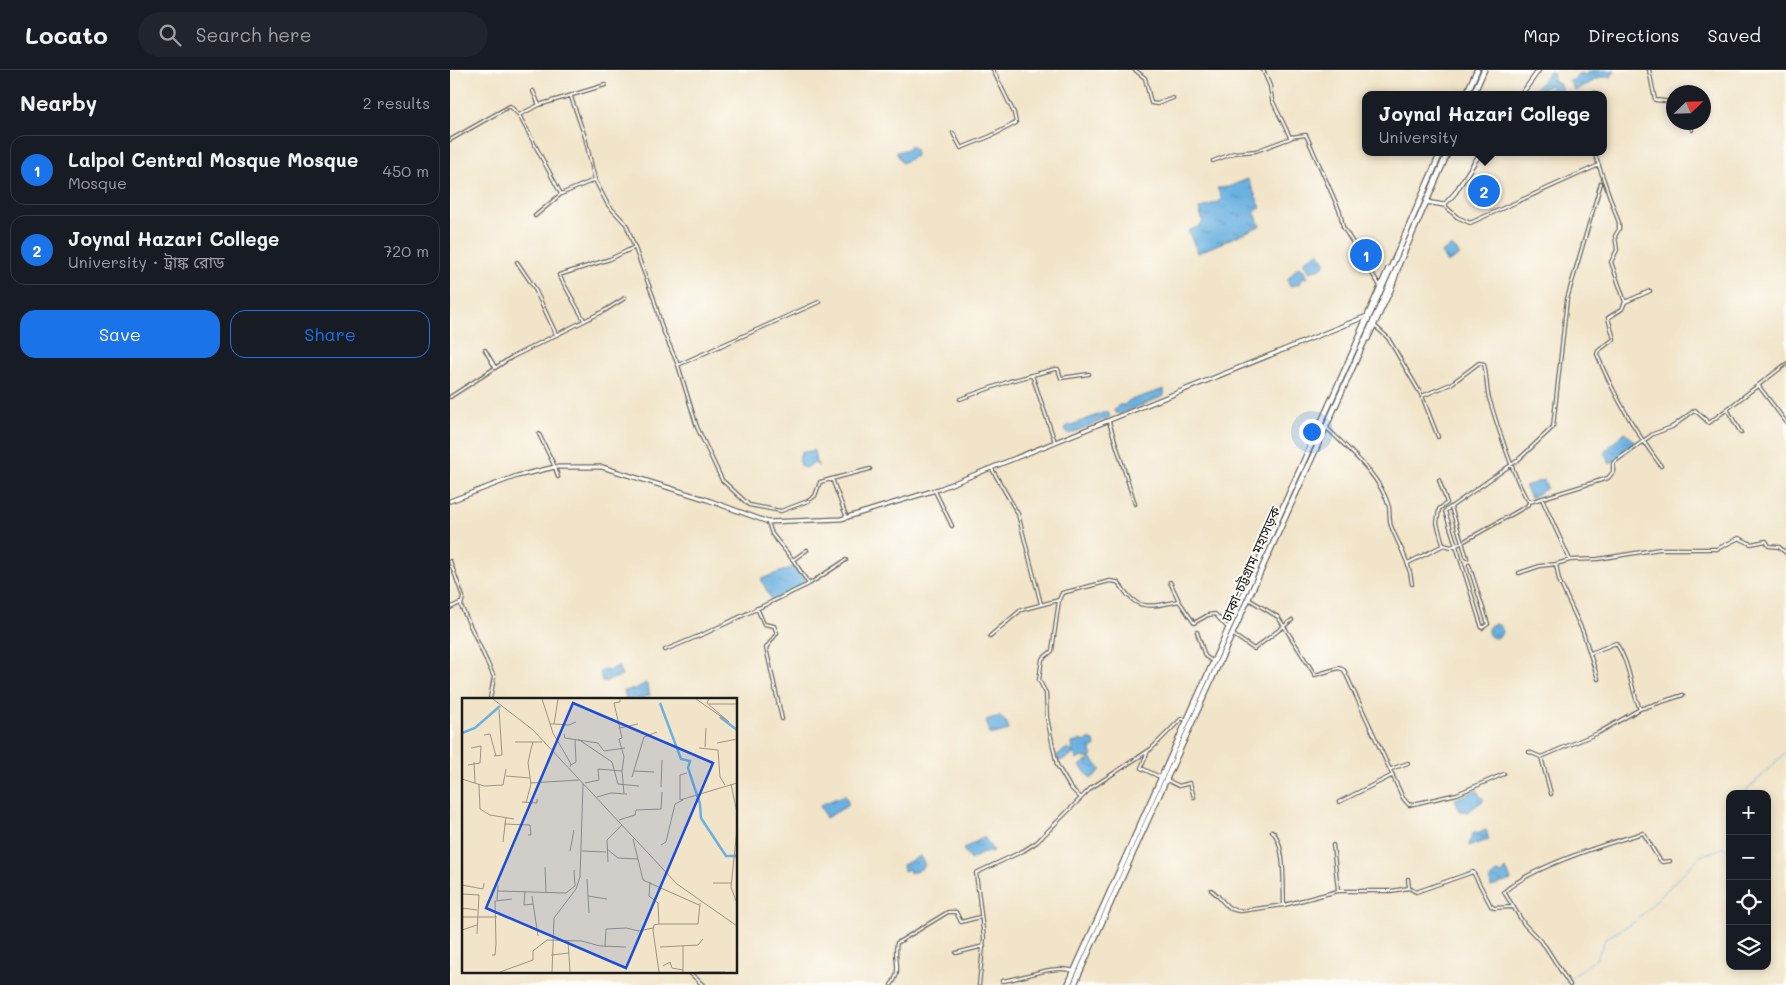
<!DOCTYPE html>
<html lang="en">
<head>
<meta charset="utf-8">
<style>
	body { margin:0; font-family:Mali,"Noto Sans Bengali",sans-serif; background:#20242c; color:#f1f3f6 }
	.controls { position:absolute; right:15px; bottom:15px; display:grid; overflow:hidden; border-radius:10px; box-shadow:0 2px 8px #0003 }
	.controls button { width:45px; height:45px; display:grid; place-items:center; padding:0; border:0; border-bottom:1px solid #363941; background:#171b24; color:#f1f3f6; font:25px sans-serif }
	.compass { position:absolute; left:1216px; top:15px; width:45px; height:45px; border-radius:50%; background:#171b24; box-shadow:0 2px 8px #0003; rotate:67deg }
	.you { position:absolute; left:861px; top:361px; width:18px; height:18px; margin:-12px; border:4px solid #fff; border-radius:50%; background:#1a73e8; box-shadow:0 0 0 8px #1a73e833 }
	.badge { display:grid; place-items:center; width:32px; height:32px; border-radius:50%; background:#1a73e8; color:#fff; font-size:16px; font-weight:700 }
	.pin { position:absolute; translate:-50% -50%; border:2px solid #fff; box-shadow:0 1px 5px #0006 }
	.popup { position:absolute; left:912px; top:21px; width:245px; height:65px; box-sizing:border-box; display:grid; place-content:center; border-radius:10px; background:#171b24; filter:drop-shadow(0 1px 4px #0005); font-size:16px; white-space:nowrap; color:#9ea1a6 }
	.popup b { font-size:19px; color:#f1f3f6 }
	.popup::after { content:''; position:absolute; left:50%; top:100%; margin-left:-10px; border:10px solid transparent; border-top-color:#171b24 }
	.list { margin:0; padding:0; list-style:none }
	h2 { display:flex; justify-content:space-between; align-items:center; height:65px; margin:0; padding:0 20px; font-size:21px }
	h2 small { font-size:16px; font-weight:400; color:#9ea1a6 }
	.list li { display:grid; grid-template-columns:32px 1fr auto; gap:15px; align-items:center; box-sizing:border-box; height:70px; margin:0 10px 10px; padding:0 10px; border:1px solid #363941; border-radius:15px }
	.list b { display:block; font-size:19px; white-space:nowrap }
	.list p { margin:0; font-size:16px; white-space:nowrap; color:#9ea1a6 }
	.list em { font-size:16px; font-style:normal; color:#9ea1a6 }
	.actions { display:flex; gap:10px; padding:15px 20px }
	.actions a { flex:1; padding:11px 0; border:1px solid #1a73e8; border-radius:15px; text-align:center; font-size:18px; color:#1a73e8 }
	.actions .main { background:#1a73e8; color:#fff }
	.icon { flex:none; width:28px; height:28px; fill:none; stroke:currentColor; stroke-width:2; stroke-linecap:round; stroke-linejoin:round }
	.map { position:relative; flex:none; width:1336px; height:915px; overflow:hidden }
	header { display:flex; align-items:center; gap:30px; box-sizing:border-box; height:70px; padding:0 25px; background:#171b24; border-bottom:1px solid #363941 }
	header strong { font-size:24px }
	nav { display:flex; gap:28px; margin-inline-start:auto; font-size:18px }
	.search { width:350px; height:45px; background:#20242c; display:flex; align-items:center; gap:12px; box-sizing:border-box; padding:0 18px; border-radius:28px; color:#9ea1a6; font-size:19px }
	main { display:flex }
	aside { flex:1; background:#171b24 }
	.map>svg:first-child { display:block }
	.water { fill:url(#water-ripples); stroke:#43667e }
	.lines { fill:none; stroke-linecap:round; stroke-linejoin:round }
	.stream { stroke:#6ab1e1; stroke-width:1 }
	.street-casing { stroke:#676258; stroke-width:4.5 }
	.secondary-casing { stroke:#676258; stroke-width:5.5 }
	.highway-casing { stroke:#676258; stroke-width:7 }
	.street { stroke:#fff; stroke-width:2 }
	.secondary { stroke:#fff; stroke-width:3 }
	.highway { stroke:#fff; stroke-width:4.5 }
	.labels { text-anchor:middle; stroke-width:4; stroke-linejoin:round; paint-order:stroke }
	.street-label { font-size:14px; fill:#1c1c1c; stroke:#fdfcf7 }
	.inset-river { fill:none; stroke:#6ab1e1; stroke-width:2.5 }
	.inset-road { fill:none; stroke:#9c9483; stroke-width:1 }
	.view { fill:#1d4ed8; fill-opacity:0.15; stroke:#1d4ed8; stroke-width:2.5 }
	.inset-edge { fill:none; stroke:#1c1c1c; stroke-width:2.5 }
</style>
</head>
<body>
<header>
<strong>Locato</strong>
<div class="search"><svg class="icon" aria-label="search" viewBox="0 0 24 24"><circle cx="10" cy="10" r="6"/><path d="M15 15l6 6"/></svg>Search here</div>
<nav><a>Map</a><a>Directions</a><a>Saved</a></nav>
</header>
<main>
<aside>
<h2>Nearby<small>2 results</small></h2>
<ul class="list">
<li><span class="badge">1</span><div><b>Lalpol Central Mosque Mosque</b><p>Mosque</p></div><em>450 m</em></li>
<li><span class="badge">2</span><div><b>Joynal Hazari College</b><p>University · ট্রাঙ্ক রোড</p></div><em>720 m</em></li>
</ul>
<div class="actions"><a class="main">Save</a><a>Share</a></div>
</aside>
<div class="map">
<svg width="1336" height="915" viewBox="0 0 1336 915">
	<defs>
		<pattern id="water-ripples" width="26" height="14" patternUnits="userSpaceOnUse" patternTransform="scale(1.25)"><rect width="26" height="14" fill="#6ab1e1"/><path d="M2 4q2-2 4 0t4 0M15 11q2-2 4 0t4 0" fill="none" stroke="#568fb6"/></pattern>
	</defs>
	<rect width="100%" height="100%" fill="#fdfcf7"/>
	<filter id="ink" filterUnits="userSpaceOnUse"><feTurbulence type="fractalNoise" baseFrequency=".02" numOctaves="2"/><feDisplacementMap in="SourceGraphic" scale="10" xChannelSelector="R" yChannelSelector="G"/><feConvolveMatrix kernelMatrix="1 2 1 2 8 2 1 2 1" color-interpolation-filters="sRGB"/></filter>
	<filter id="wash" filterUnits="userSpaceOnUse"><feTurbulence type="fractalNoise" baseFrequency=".0096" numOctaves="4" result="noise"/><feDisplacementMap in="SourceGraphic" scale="20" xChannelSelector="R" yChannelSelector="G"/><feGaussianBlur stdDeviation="1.12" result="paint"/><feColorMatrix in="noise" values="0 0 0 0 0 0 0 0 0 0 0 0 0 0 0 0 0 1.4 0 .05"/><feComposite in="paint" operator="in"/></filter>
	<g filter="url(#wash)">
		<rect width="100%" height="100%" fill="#f1e4c8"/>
		<path class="water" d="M1165 0 1161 7H1151L1125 21 1119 11 1125 9 1128 5 1138 4V1Z
			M1101 1 1104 5 1103 10 1109 13 1112 21 1106 25H1097L1101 17 1099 15 1089 23 1086 18Z
			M460 75 465 79 466 86 452 93 446 82 458 79Z
			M798 109 811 138 804 141 810 156 748 183 738 161 750 156 753 152 749 139 772 130 767 118 778 117Z
			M1002 176 1010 185 997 193 991 183Z
			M868 182 876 193 871 198 860 202 853 192Z
			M848 197 854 200 857 208 852 207 850 214 840 216 837 210Z
			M714 319V326L670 344 665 343 664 340 669 335H675L678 331Z
			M658 341 660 347 619 364 615 361 616 357Z
			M1175 362 1186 374 1160 394 1154 382Z
			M359 381H364L366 392 369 396 364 393 356 398 352 397 349 390 351 383Z
			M1094 410 1097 418 1081 428 1075 416Z
			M346 496 358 512 322 531 311 509Z
			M1038 561a7 7 0 1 1 14 0a7 7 0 1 1-14 0Z
			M168 596 172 606 152 612 150 602 156 599 157 602Z
			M196 613 200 625 190 629H176L174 621 185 619Z
			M549 646 557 653 559 660 540 665 536 650Z
			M639 669 644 671 645 677 641 679 642 685 639 689 631 687 627 690 624 684 608 692 607 685 618 678 623 683 622 673 633 670 635 672Z
			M641 688 651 700 641 709 630 696 636 691 638 693Z
			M1027 720 1030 727H1032L1034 730 1018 742 1010 741 1005 729Z
			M395 725 399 735 376 748 370 735Z
			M1036 760 1039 770 1019 776 1022 764Z
			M534 767 543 781 531 784 520 790 513 779Z
			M470 786 475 795 468 801 460 803 459 799 454 801 453 795Z
			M1056 799 1061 810 1041 817 1040 808 1048 802 1052 804Z"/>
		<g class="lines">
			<path class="stream" d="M1293 724 1336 682
				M1111 915 1147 888 1156 868 1186 851 1250 786 1273 778 1280 781"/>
		</g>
	</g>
	<g filter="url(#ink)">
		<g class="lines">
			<defs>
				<path id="street" d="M685 0 695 8 701 33 707 34 723 28
					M813 0 820 16 822 30 840 67 856 65 890 142 893 157 930 216
					M1199 0 1205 30 1224 32
					M83 21 89 35
					M1137 25 1145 23
					M121 27 135 67 145 110 158 135 176 154 204 229 212 258 228 295 247 357 272 410 299 435 331 441 358 431 365 426 370 412 420 399
					M69 45 89 35 155 15
					M1239 52 1242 60
					M503 63 511 78 541 66 566 53 564 43 543 0
					M0 70 60 36 69 45 111 124
					M1144 82 1169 153V159L1165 166 1167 180 1161 192 1175 232 1172 239 1158 248 1164 269 1148 281 1147 284C1163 324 1185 361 1211 396
					M763 91 784 83 806 81 841 68
					M994 135 1007 147 1020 153 1149 95
					M85 146 111 124 144 110
					M67 192 84 217 106 264
					M1175 232 1200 221
					M134 250 109 205 160 189 185 177
					M925 256 938 268 972 326 1001 314 1029 293 1034 294C1037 305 1036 317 1039 328 1044 345 1069 425 1080 432L1158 408 1163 402V393L1203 364 1222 357 1245 340 1259 353 1336 294
					M35 280 45 297
					M228 295 369 232
					M582 305 605 372
					M1308 315 1336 352
					M972 326 988 367
					M0 327 62 287 154 241 175 228
					M510 329 560 311 605 299H608L611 308 639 304
					M1277 339 1291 363
					M659 352 685 434
					M877 358C900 381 930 405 939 437 940 443 939 450 941 456 949 476 960 492 962 514
					M89 364 105 397 108 407
					M542 399 568 444 591 534
					M382 409 397 448
					M989 410 997 433 989 439 987 453 993 474
					M485 421 502 456
					M1092 429 1120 490
					M1001 437 1017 488
					M318 452 322 464 343 490
					M357 480 343 490 359 514
					M0 491 13 527 11 536 44 607 40 629
					M958 493 994 475 1001 477 1009 474 1077 436 1080 431
					M1106 494 1109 510 1133 562 1148 609
					M1019 495 1038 554 1032 558 995 441 1068 390 1103 357 1117 229 1151 113
					M1069 503 1090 496 1106 494 1120 490 1148 489 1210 479H1267L1289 468 1301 474 1316 471 1319 476 1329 477 1336 483
					M720 512 729 531
					M800 530 828 547 865 605 889 598 894 600 953 728 959 735 1007 724 1054 704
					M0 538 10 533
					M307 538 314 554 324 556 327 563 316 578 332 649
					M747 562 755 586 762 591
					M782 564 804 579 842 550
					M540 566 571 540 609 530
					M215 580 256 563 359 514 396 490
					M1141 583 1166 573C1180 593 1180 617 1190 639
					M698 681 691 698 710 707
					M1079 682 1091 687 1148 663 1190 639 1233 625
					M1091 687 1101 724
					M941 699 958 693
					M717 710 729 716 740 713 744 727
					M631 728 620 717 607 695 597 648 596 623 589 610 592 589 602 581 609 530 612 523 660 511 667 512C673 517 676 525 683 530 693 540 716 534 729 531L744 553 758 545 765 544 778 558
					M889 732 943 705
					M822 761C836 774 833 817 834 835
					M883 775 888 820
					M958 809 959 818
					M761 820C772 827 775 841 791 841L834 835 888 821H941L959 818 966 822 1023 802 1041 836 1044 838 1062 837
					M506 883 534 876
					M238 901 253 915
					M552 911C575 908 603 894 624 901
					M441 915C453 901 443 888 447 873L498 842H506L511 852 530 847
					M529 915 534 868 526 803 573 781 587 772 641 718 701 679 731 649H737
					M1120 915 1095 876 1074 854 1054 822C1082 796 1155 774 1193 763 1200 772 1204 784 1212 792L1220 791"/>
				<path id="secondary" d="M1071 25 1089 0
					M976 132 994 135 1005 123 1031 82
					M910 261 938 198
					M918 269 942 218 949 197
					M0 431 67 406 105 397H152L255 429 318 452 391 449 489 419 917 246"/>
				<path id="highway" d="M1016 25 1027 0
					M1023 25 1034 0
					M618 915 947 184 991 82
					M624 915C747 637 877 361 998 82"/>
			</defs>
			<use href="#street" class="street-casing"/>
			<use href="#secondary" class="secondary-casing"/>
			<use href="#highway" class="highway-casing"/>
			<use href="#street" class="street"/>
			<use href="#secondary" class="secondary"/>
			<use href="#highway" class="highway"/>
		</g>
	</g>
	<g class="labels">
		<g class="street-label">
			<text transform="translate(801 494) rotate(-66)" y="5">ঢাকা-চট্টগ্রাম মহাসড়ক</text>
		</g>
	</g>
	<g transform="translate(12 628)">
		<rect width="275" height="275" fill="#f1e4c8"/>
		<path class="inset-river" d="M198 5 219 61 228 63 226 70 238 106 239 120 264 158H275M258 19 275 32M0 35 13 30 38 8"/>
		<path class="inset-road" d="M31 1 71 32 215 186 275 228M80 1 91 35 109 66 108 69M234 1 267 24 245 5 247 1M247 6H275M88 26H92L96 1M92 26 107 27 114 24M157 30 176 26M102 36 103 40 136 45 142 53 163 50M22 37 28 36 34 58M116 41 150 64 156 86 177 88M53 44H71M255 45 275 41M243 49 244 30M237 50 256 52 258 79 263 87M32 58 40 57 37 11M12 64 13 85M6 67 18 65 19 48 9 50M109 67 114 64 113 41M160 73 162 95M172 73 192 74M225 75 218 77V102L275 85M44 78 68 80M170 79 182 39 195 34M0 81 22 88 41 87 44 71M68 85 117 82M123 85 137 82 136 71 160 73 162 59 157 41 160 40 152 5 158 4V1M269 86 275 115M17 87 18 111 28 117 52 121M199 89 200 62M135 99 149 95 165 96M60 104 75 105V101M64 105 69 86 66 65 69 51 71 44H80M157 122 173 117 174 112 199 111 200 94M42 126 68 127 69 137H66M171 141 181 182 237 207M41 144 44 119M199 147 204 144 213 106 221 102M145 151 156 160 176 161M108 153 112 132M120 153 144 154M146 164 145 142 160 127M83 169 84 194M125 181 127 215M188 184 187 198 196 205 197 226 192 227 191 232 197 274M251 185H269M0 187 21 191 22 185M36 193 104 195 113 188 112 172M63 193 62 207 71 206M0 196 17 197 15 236M70 198 76 238M126 198 145 201M35 202 36 187M274 203 269 189 275 131M0 210 15 212M0 219H35M197 226H236L238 205M0 232 15 227M106 243 108 274M221 248V274M143 249 144 231 164 230 177 233 191 230M198 249 236 247 241 241M30 257H33L34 246 33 203 50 201M89 257 107 255M201 268 208 264 210 270 221 272M38 274 71 262V253L85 242 120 243 138 248 164 249M90 274 92 220 114 191 118 179 121 86M236 274H263"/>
		<path class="view" d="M111 5 251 65 164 270 24 210Z"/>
		<rect width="275" height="275" class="inset-edge"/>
	</g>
</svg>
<div class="controls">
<button>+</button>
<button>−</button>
<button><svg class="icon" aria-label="locate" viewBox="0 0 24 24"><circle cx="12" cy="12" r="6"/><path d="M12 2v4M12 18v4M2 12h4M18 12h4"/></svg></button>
<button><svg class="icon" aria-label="layers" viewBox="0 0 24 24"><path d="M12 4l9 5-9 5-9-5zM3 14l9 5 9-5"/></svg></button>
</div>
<svg class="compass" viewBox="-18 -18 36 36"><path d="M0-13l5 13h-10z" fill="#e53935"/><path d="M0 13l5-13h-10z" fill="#9ea1a6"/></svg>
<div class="you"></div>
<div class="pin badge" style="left:916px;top:185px">1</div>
<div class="pin badge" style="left:1034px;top:121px">2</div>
<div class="popup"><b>Joynal Hazari College</b>University</div>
</div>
</main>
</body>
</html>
